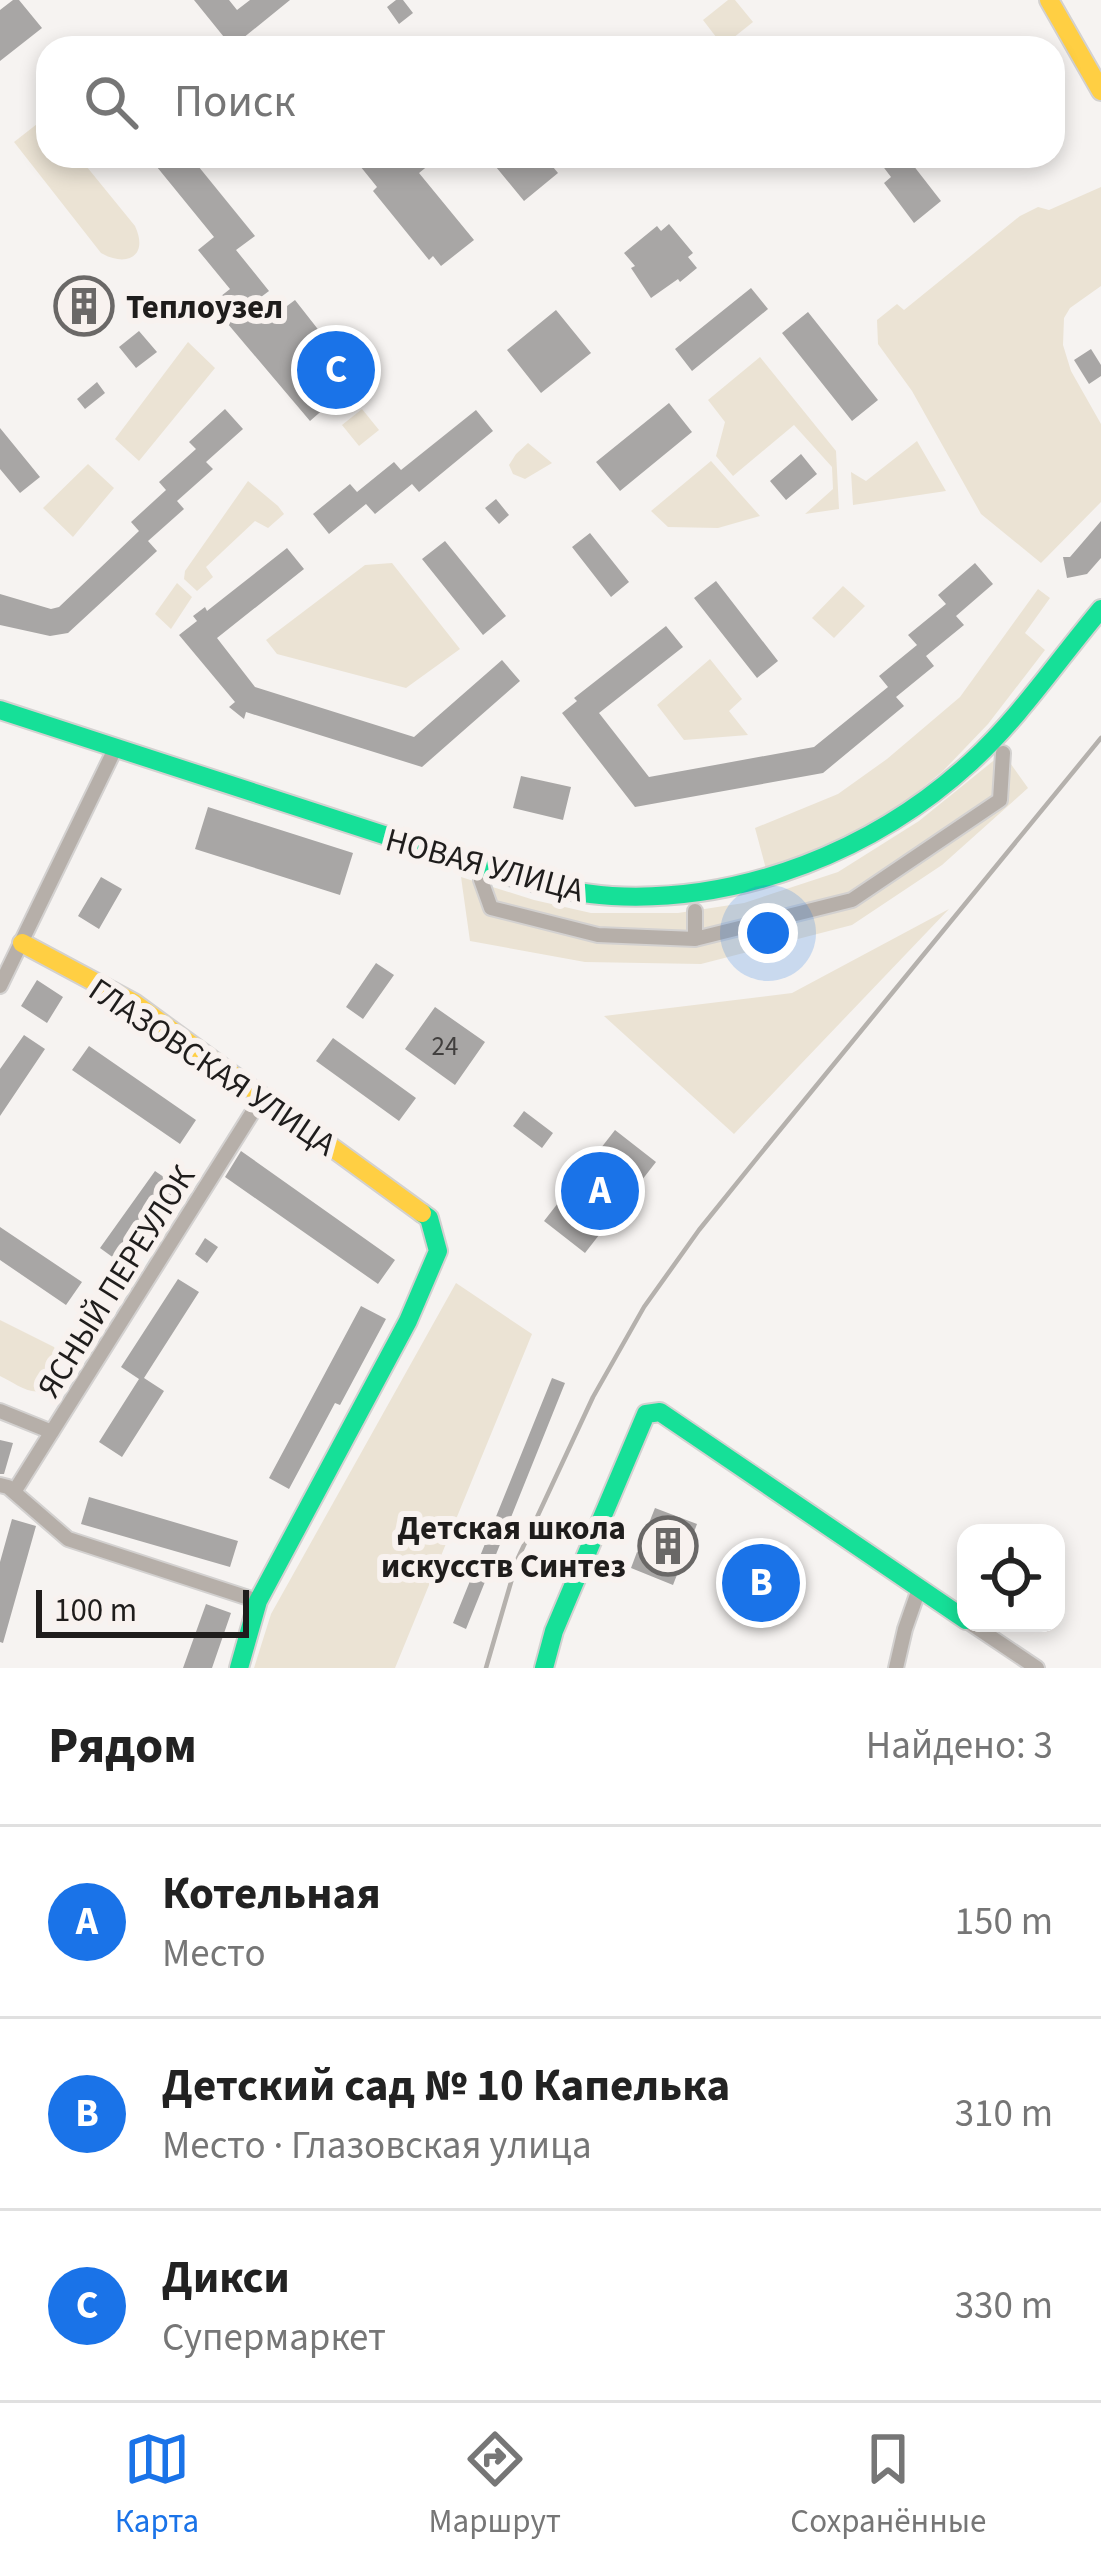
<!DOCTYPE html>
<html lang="ru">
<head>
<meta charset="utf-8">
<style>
	body { margin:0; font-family:"Source Sans 3",sans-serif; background:#f2f2f2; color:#222 }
	.controls { position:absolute; right:36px; bottom:36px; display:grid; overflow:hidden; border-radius:24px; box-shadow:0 6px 18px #0003 }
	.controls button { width:108px; height:108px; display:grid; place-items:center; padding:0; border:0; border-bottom:3px solid #e0e0e0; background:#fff; color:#222; font:60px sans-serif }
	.scale { position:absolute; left:36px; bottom:30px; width:213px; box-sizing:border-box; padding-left:12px; border:6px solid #1f1d1c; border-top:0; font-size:33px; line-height:42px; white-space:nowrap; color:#1f1d1c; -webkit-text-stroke:9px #f8f2ef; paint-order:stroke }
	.you { position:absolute; left:768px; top:933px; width:42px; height:42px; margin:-30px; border:9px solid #fff; border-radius:50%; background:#1a73e8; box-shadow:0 0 0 18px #1a73e833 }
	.badge { display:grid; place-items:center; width:78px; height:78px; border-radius:50%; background:#1a73e8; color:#fff; font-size:39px; font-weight:700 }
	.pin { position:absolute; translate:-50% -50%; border:6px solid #fff; box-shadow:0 3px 12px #0006 }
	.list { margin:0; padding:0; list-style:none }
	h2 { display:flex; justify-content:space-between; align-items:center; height:156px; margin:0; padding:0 48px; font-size:51px }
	h2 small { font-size:39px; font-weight:400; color:#767676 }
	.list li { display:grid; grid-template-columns:78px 1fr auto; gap:36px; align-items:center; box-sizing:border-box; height:192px; padding:0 48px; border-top:3px solid #e0e0e0 }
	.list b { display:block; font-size:45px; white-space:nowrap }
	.list p { margin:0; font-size:39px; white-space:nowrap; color:#767676 }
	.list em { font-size:39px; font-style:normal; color:#767676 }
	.icon { flex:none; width:66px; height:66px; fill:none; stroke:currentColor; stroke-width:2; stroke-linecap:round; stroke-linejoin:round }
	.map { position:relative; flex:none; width:1101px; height:1668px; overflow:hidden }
	.search { position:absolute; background:#fff; box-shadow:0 6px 18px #0003; left:36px; right:36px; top:36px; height:132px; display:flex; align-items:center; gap:30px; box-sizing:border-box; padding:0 42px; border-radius:36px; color:#767676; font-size:45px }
	.sheet { height:732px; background:#fff }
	nav { display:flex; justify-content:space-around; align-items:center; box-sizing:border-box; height:168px; border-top:3px solid #e0e0e0; background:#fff; font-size:33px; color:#767676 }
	nav a { display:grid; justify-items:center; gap:6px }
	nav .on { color:#1a73e8 }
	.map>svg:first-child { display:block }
	.green { fill:#ebe3d4 }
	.building { fill:#a8a6a5 }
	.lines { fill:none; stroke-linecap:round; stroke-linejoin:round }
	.street-casing { stroke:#d3d1d0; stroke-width:18 }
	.fast-casing { stroke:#d3d1d0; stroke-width:22 }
	.slow-casing { stroke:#d3d1d0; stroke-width:22 }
	.street { stroke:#b6afa9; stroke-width:14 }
	.fast { stroke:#16e098; stroke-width:18 }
	.slow { stroke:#ffcf43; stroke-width:18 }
	.rail { stroke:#b5b1ad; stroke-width:4.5 }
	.labels { text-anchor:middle; stroke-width:12; stroke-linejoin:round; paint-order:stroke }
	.number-label { font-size:27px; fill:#413f3e }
	.poi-label { font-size:33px; font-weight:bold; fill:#1f1d1c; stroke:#f8f2ef; text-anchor:start }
	.street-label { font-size:33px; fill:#1f1d1c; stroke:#f8f2ef }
</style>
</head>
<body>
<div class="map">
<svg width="1101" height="1668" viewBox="0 0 1101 1668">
	<rect width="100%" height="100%" fill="#f6f3f1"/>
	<path class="green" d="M728 0H735L753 22 723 46 703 20Z
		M46 117 48 156H78L135 226C149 256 127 268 101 253L14 142Z
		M1101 187V286L1070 308 1064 318 1063 345 1071 371 1101 424V502L1041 563 981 514 912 391 878 344 877 320 897 304 904 310 1020 216 1038 207 1049 210Z
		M188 342 215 368 139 461 115 439Z
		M760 357 836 451 839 509 805 514 833 489 832 467 794 425 733 476 716 456 725 422 708 400Z
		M362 409 379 430 359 446 342 425Z
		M917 441 946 491 853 505 851 472 866 481Z
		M528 443 552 463 525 479 513 474 509 465 516 454Z
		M711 461 760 516 718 528 668 527 651 511Z
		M88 464 114 488 73 537 43 508Z
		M248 481 278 506 284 514 268 528 255 521 206 567 213 577 197 591 184 579 185 571Z
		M392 563 460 649 406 688 277 654 266 640 365 565Z
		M177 583 192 597 171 629 155 614Z
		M843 586 865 606 834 638 812 618Z
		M1038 589 1050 598 1025 633 1045 650 988 724 943 771 893 812 839 845 766 869 755 828 838 794 887 759 960 697Z
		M710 659 742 699 729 711 748 735 684 740 657 705Z
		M1003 753 1028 788 942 865 852 925 701 964 585 962 470 941 461 877 534 900 591 913H678L744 903 838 872 919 821Z
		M949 909 734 1134 604 1016 792 993Z
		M456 1283 532 1334 395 1668H254L271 1614Z
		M0 1320 54 1347C63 1361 59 1388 40 1391 28 1394 11 1381 0 1376Z"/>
	<path class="building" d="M13 0H19L42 28 0 61V10Z
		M194 0H229L237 10 250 0H290L232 47Z
		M396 0H403L413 13 399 24 387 7Z
		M148 156H190L255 236 236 250 269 291 261 297 275 315 295 300 335 351 345 355 350 361 346 379 351 385 310 421 211 304 230 289 198 250 214 237Z
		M352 156H440L419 173 474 240 441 266 433 256 429 260 373 191 377 187Z
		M487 156H544L558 173 524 201Z
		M875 156H906L941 201 914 223 884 183 891 177Z
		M669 224 693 253 688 257 697 268 680 282 678 279 651 298 631 268 635 266 624 253 657 226 661 231Z
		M94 279 112 302 74 332 56 309Z
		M751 288 768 309 692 371 675 349Z
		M556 310 591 353 541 393 507 350Z
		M808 312 878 400 852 421 782 333Z
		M139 331 157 352 136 368 119 347Z
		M1091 349 1101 365V376L1089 384 1074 360Z
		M97 382 105 393 85 409 77 399Z
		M669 403 692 432 620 491 596 462Z
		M225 409 243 429 206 462 213 469 177 501 184 509 148 541 157 551 68 633 50 636 0 625V594L51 609 59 607 139 531 131 522 166 490 159 482 196 449 189 442Z
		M476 410 493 431 419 492 412 484 375 514 366 504 329 534 313 514 350 484 357 492 394 462 401 470Z
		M0 428 40 477 20 493 0 469Z
		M801 454 817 474 786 500 770 481Z
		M496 499 509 515 499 524 485 508Z
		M1101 521V558L1087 574 1067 578 1063 557H1070Z
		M590 533 629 582 611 597 572 547Z
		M445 541 506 616 483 635 422 559Z
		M287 548 304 569 217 638 255 687 414 737 502 660 520 681 422 767 246 712 244 719 229 707 235 702 179 635 197 621 193 616 205 607 207 611Z
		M975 563 993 584 956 616 964 625 926 656 934 666 896 697 904 706 823 773 635 807 562 713 577 701 574 698 666 626 683 647 599 713 649 777 814 747 888 687 879 676 917 645 908 635 946 604 938 595Z
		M716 581 778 661 757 678 694 598Z
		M521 776 571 787 563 820 513 808Z
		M208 807 353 853 340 895 195 849Z
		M101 877 122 889 99 929 78 916Z
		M376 963 394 975 363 1019 346 1007Z
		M37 980 63 997 47 1023 21 1006Z
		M435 1007 485 1042 455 1085 405 1049Z
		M24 1035 45 1049 0 1116V1069Z
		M333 1038 416 1098 399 1121 316 1061Z
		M89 1046 196 1120 180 1144 72 1070Z
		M524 1111 553 1133 542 1148 513 1126Z
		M615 1130 656 1162 585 1253 544 1221Z
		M241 1151 395 1260 378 1284 225 1177Z
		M155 1171 177 1186 122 1264 100 1248Z
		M0 1227 82 1282 66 1305 0 1260Z
		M205 1238 218 1247 207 1263 195 1254Z
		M178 1279 199 1292 144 1378 164 1391 122 1457 99 1442 139 1379 121 1367Z
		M361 1306 386 1319 340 1405 335 1403 289 1489 269 1478Z
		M552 1378 565 1383 466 1629 453 1623Z
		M0 1440 13 1443 4 1474H0Z
		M89 1497 238 1541 230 1567 81 1524Z
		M655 1508 697 1524 691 1540 687 1539 676 1566 680 1567 673 1585 631 1568 637 1552 647 1556 659 1527 649 1523Z
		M12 1519 36 1526 3 1643 0 1642V1562Z
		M753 1550 790 1564 769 1617 732 1603Z
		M206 1604 231 1613 212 1668H183Z"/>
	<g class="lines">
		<defs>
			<path id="street" d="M481 880 491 908 598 935 695 939
				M695 911V939L852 900 1000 800 1003 753
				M0 986 115 749
				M0 1411 52 1432
				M0 1485 8 1487 68 1539 258 1601
				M14 1492 262 1097
				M970 1623 1037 1668
				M896 1668 905 1629 919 1589"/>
			<path id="fast" d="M0 710 513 877C546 886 578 894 612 896 743 903 875 850 971 762 1020 717 1058 660 1101 609
				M239 1668 258 1601 408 1321 438 1251 429 1218 422 1213
				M544 1668 554 1631 646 1414 660 1412 966 1620"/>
			<path id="slow" d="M1049 0 1101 91
				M22 943 134 1003 422 1213"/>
		</defs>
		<use href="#street" class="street-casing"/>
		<use href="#fast" class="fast-casing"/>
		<use href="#slow" class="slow-casing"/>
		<use href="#street" class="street"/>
		<use href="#fast" class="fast"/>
		<use href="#slow" class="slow"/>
		<path class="rail" d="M486 1668 518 1558 593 1397 644 1307 699 1230 766 1147 1101 738"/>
	</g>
	<defs>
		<symbol id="building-ring" viewBox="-11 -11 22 22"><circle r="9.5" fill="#f8f2ef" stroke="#6a6867" stroke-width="1.5"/><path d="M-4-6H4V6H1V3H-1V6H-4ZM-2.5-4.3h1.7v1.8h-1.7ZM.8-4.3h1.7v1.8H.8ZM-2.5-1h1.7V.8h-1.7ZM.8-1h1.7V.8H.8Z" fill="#6a6867"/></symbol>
	</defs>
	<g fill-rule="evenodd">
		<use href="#building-ring" x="51" y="273" width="66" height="66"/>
		<use href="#building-ring" x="635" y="1513" width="66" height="66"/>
	</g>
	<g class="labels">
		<g class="number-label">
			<text x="445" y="1055">24</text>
		</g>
		<g class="poi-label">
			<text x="126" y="318">Теплоузел</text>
			<text x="626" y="1539" text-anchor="end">Детская школа<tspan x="626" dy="38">искусств Синтез</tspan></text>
		</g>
		<g class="street-label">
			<text transform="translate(485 864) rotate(15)" y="12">НОВАЯ УЛИЦА</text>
			<text transform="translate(213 1066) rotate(34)" y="12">ГЛАЗОВСКАЯ УЛИЦА</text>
			<text transform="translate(115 1281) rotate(-58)" y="12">ЯСНЫЙ ПЕРЕУЛОК</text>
		</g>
	</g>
</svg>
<div class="controls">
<button><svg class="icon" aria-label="locate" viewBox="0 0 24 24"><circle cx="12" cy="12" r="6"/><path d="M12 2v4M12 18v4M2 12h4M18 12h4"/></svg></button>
</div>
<div class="scale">100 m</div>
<div class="you"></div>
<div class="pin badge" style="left:600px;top:1191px">A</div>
<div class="pin badge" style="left:761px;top:1583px">B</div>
<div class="pin badge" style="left:336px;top:370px">C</div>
<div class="search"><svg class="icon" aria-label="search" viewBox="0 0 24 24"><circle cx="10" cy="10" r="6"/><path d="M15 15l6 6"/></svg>Поиск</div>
</div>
<section class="sheet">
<h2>Рядом<small>Найдено: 3</small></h2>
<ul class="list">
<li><span class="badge">A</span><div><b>Котельная</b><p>Место</p></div><em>150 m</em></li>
<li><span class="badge">B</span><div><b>Детский сад № 10 Капелька</b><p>Место · Глазовская улица</p></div><em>310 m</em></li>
<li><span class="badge">C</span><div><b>Дикси</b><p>Супермаркет</p></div><em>330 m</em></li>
</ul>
</section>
<nav>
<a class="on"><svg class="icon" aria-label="map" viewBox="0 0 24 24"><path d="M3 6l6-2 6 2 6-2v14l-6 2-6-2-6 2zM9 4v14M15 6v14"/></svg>Карта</a>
<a><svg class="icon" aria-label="directions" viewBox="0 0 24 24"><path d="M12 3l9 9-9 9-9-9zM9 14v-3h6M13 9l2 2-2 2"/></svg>Маршрут</a>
<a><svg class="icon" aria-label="saved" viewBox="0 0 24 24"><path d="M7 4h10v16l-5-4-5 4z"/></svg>Сохранённые</a>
</nav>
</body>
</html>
